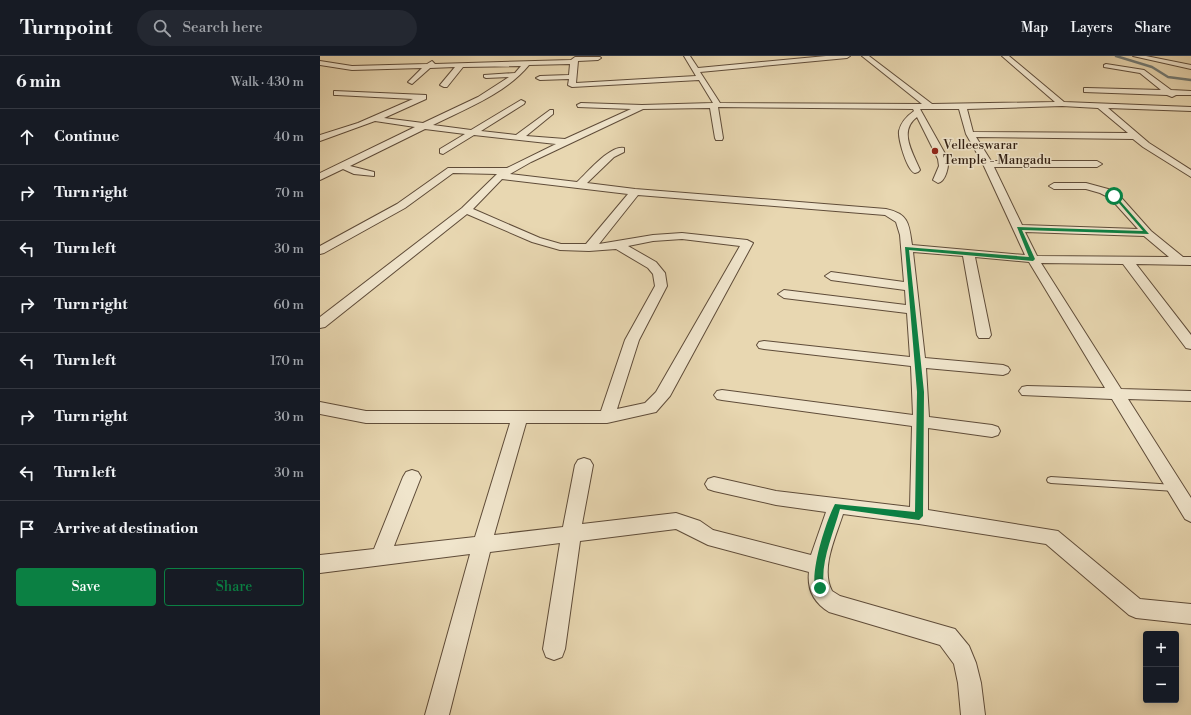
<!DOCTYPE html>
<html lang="en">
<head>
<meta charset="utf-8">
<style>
	body { margin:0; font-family:"Libre Bodoni",serif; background:#242831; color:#f1f3f6 }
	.controls { position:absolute; right:12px; bottom:12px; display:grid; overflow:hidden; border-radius:4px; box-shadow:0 2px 10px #0003 }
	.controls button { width:36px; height:36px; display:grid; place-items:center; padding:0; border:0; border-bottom:1px solid #363941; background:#171b24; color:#f1f3f6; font:20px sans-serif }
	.stop { position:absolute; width:12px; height:12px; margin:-9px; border:3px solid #0b8043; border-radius:50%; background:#fff }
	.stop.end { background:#0b8043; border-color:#fff; box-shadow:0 1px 4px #0008 }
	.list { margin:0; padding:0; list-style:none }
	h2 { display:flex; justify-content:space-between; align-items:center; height:52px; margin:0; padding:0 16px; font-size:17px }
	h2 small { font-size:13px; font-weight:400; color:#9ea1a6 }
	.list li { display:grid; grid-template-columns:26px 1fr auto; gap:12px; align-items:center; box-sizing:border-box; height:56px; padding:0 16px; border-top:1px solid #363941 }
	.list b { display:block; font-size:15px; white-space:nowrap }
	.list em { font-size:13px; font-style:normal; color:#9ea1a6 }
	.actions { display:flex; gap:8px; padding:12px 16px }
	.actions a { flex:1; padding:9px 0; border:1px solid #0b8043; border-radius:4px; text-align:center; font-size:14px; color:#0b8043 }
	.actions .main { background:#0b8043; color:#fff }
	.icon { flex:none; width:22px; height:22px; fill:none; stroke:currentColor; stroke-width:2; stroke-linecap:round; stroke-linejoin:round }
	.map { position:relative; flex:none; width:871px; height:659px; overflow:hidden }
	header { display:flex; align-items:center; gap:24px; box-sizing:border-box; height:56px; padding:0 20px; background:#171b24; border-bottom:1px solid #363941 }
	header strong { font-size:19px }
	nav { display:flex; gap:22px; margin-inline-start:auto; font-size:14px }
	.search { width:280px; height:36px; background:#242831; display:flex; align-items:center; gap:10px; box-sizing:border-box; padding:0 14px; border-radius:22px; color:#9ea1a6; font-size:15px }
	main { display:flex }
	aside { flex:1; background:#171b24 }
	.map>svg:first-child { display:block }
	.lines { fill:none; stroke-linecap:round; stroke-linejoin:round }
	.stream { stroke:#717a75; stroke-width:2.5 }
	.lane-casing { stroke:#5f4c39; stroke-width:2 }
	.street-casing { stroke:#5f4c39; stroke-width:2 }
	.lane { fill:#f0e5cc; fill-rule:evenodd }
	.street { fill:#f0e5cc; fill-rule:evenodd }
	.route { fill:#0b8043 }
	.poi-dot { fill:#8f2418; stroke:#f0e5cc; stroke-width:1.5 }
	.labels { text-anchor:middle; stroke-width:3; stroke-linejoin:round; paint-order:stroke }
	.far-poi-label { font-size:13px; fill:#311e11; stroke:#f0e5cc; text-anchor:start }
</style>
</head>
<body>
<header>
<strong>Turnpoint</strong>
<div class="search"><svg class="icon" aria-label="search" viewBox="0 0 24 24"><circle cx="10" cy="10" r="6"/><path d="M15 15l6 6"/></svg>Search here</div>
<nav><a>Map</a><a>Layers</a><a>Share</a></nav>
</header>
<main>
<aside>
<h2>6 min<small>Walk · 430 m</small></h2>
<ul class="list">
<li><svg class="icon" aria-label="ahead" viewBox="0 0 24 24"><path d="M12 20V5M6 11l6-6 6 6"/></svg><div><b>Continue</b></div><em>40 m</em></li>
<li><svg class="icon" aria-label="right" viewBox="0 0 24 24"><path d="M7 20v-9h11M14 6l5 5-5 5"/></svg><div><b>Turn right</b></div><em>70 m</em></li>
<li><svg class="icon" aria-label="left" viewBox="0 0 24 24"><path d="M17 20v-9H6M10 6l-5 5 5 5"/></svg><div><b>Turn left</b></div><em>30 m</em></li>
<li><svg class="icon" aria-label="right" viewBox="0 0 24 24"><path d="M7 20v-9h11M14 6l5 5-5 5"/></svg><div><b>Turn right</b></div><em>60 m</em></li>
<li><svg class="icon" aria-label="left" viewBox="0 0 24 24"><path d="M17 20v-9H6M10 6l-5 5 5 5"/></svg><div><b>Turn left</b></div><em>170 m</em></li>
<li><svg class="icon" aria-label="right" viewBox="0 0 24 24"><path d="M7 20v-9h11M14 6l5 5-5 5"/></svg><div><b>Turn right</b></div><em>30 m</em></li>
<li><svg class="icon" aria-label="left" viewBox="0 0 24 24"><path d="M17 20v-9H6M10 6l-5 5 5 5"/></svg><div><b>Turn left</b></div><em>30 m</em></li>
<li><svg class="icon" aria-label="arrive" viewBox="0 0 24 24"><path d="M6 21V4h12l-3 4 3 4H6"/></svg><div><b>Arrive at destination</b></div></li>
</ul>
<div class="actions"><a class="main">Save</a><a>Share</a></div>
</aside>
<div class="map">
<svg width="871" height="659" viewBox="0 0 871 659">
	<rect width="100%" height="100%" fill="#e8d7b1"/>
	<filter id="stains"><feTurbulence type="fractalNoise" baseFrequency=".005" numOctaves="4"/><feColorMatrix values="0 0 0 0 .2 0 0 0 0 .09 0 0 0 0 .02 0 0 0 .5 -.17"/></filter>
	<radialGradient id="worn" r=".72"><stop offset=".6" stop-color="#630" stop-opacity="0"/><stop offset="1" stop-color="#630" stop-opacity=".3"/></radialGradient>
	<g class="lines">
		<path class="stream" d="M796 0 832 11 848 21 871 24"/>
		<defs>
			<path id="lane" d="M731 421 855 429 858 430 859 432 858 434 855 435 731 427 728 426 727 424 728 422Z"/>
			<path id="street" d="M364 0H370L378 12 506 0H530L527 2 380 16 400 47 602 48 542 0H549L612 48 735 46 682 0H689L744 46 871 51V55L788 52 829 87 871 114V121L823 91 813 83 656 81 671 105H777L782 108 777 111H674L702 169 818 173 790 142 780 137 766 133H734L729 130 734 127H766L788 133 798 138 831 175 863 201H871V209L816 208 871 279V293L866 292 803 208 721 207 801 333 871 335V345L808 343 871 442V466L865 463 792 343 702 339 699 335 702 331 707 330 785 332 709 206 655 201 671 279 669 282H659L657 279 643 200 593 196 605 302 683 309 688 311 690 314 688 317 683 319 606 312 609 361 672 369 678 371 680 375 678 379 672 381 608 372V454L738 475 820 543 871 548V568L816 562 809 559 726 488 599 468 523 458C516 480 500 513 512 535L520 540 635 573 649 590 656 607 661 627 665 659H641L638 627 634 608 620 589 509 556C494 547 487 533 489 516L388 489 356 473 260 485 245 593 242 601 234 604 226 601 223 593 240 487 170 496 129 659H105L150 498 0 517V499L54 493 83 421 86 416 92 414 98 416 101 421 74 490 155 481 190 367H46L0 358V346L46 355H281L305 284 335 230 333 218 328 212 296 193 269 195 240 194 212 186 147 158 5 271 0 272V261L142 152 177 118 133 117 85 152 4 197 0 198V190L77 148 128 112H187L236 88 154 79 123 98 120 97V93L145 78 105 73 30 110 54 116V120L34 118 23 113 0 124V117L95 71 55 65 0 85V79L38 67 93 43 17 39H14V35L106 39V43L64 62 103 67 158 41 189 21 166 22 164 21V19L195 17 201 10 143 11 127 31H124L120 29 135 11 110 12 92 28 88 26 102 12 32 14 0 9V5L32 10 107 8 112 5 115 8 251 4 255 1H280L281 2 278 4 258 5 256 27 376 20ZM250 8 249 19 220 20 216 22 220 24 249 23 248 29 252 31 379 24 393 47 322 49 261 47 257 49 258 51 311 53 245 83 206 80 233 58V54H230L196 79 161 75 204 48 205 46 201 44 151 74 113 69C147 52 185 38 209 9ZM742 50 778 52 808 77 653 76 647 53ZM398 51 593 53 594 55C587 60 581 66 579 75 578 83 587 115 595 117L598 116 600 114C593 97 578 75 597 61L618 103 619 110 613 124 618 127C626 125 629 110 628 103L600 53H639L646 78 663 108 705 199 592 189C589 168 589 158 566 153L315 133 267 127 294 101 304 96V92C290 89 267 117 257 126L190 118 211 106 323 53 390 52 395 82 396 84H402L403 82ZM182 123 308 138 266 188H241L220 182 153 153ZM318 139 565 159 576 166 580 179 584 226 511 216 505 220 511 224 585 234 586 249 464 234 458 238 464 242 587 257 590 301 444 285 439 286 437 289 439 292 444 293 591 310 593 359 402 334 397 335 394 339 397 343 402 344 592 370 590 451 456 435 394 421 388 423 385 428 388 433 394 435 456 449 506 456 491 499 393 474 380 465 356 457 262 468 273 409 270 404 264 402 258 404 255 409 243 471 174 479 206 367H287L336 356 350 340 433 187 427 184 362 177 333 179 279 188ZM705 176 824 180 849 201 717 200ZM362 183 420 190 336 336 325 347 297 353 319 284 347 230 345 217 336 206 308 190 333 185Z
				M813 0H826L871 9V13Z
				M786 8 824 14 851 34 871 35V39H856L852 41 847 39 764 36V32H767L841 34 820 17 784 11V9Z"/>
		</defs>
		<use href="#lane" class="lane-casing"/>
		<use href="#street" class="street-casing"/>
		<use href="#lane" class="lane"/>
		<use href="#street" class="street"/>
	</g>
	<path class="route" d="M792 139H795L829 178 702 174 715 203 713 205 589 194 604 336 603 460 599 464 520 453C513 479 500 506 504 532L500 536 496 535C489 518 506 465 515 448L595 456 597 336 585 191 709 201 697 171 823 175Z"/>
	<circle class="poi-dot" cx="615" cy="95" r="4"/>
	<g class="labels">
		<g class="far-poi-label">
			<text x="623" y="93">Velleeswarar<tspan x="623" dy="15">Temple - Mangadu</tspan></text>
		</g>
	</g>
	<rect width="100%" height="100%" filter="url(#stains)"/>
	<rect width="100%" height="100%" fill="url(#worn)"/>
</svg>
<div class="controls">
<button>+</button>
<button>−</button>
</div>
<div class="stop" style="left:794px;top:140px"></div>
<div class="stop end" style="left:500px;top:532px"></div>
</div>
</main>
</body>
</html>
